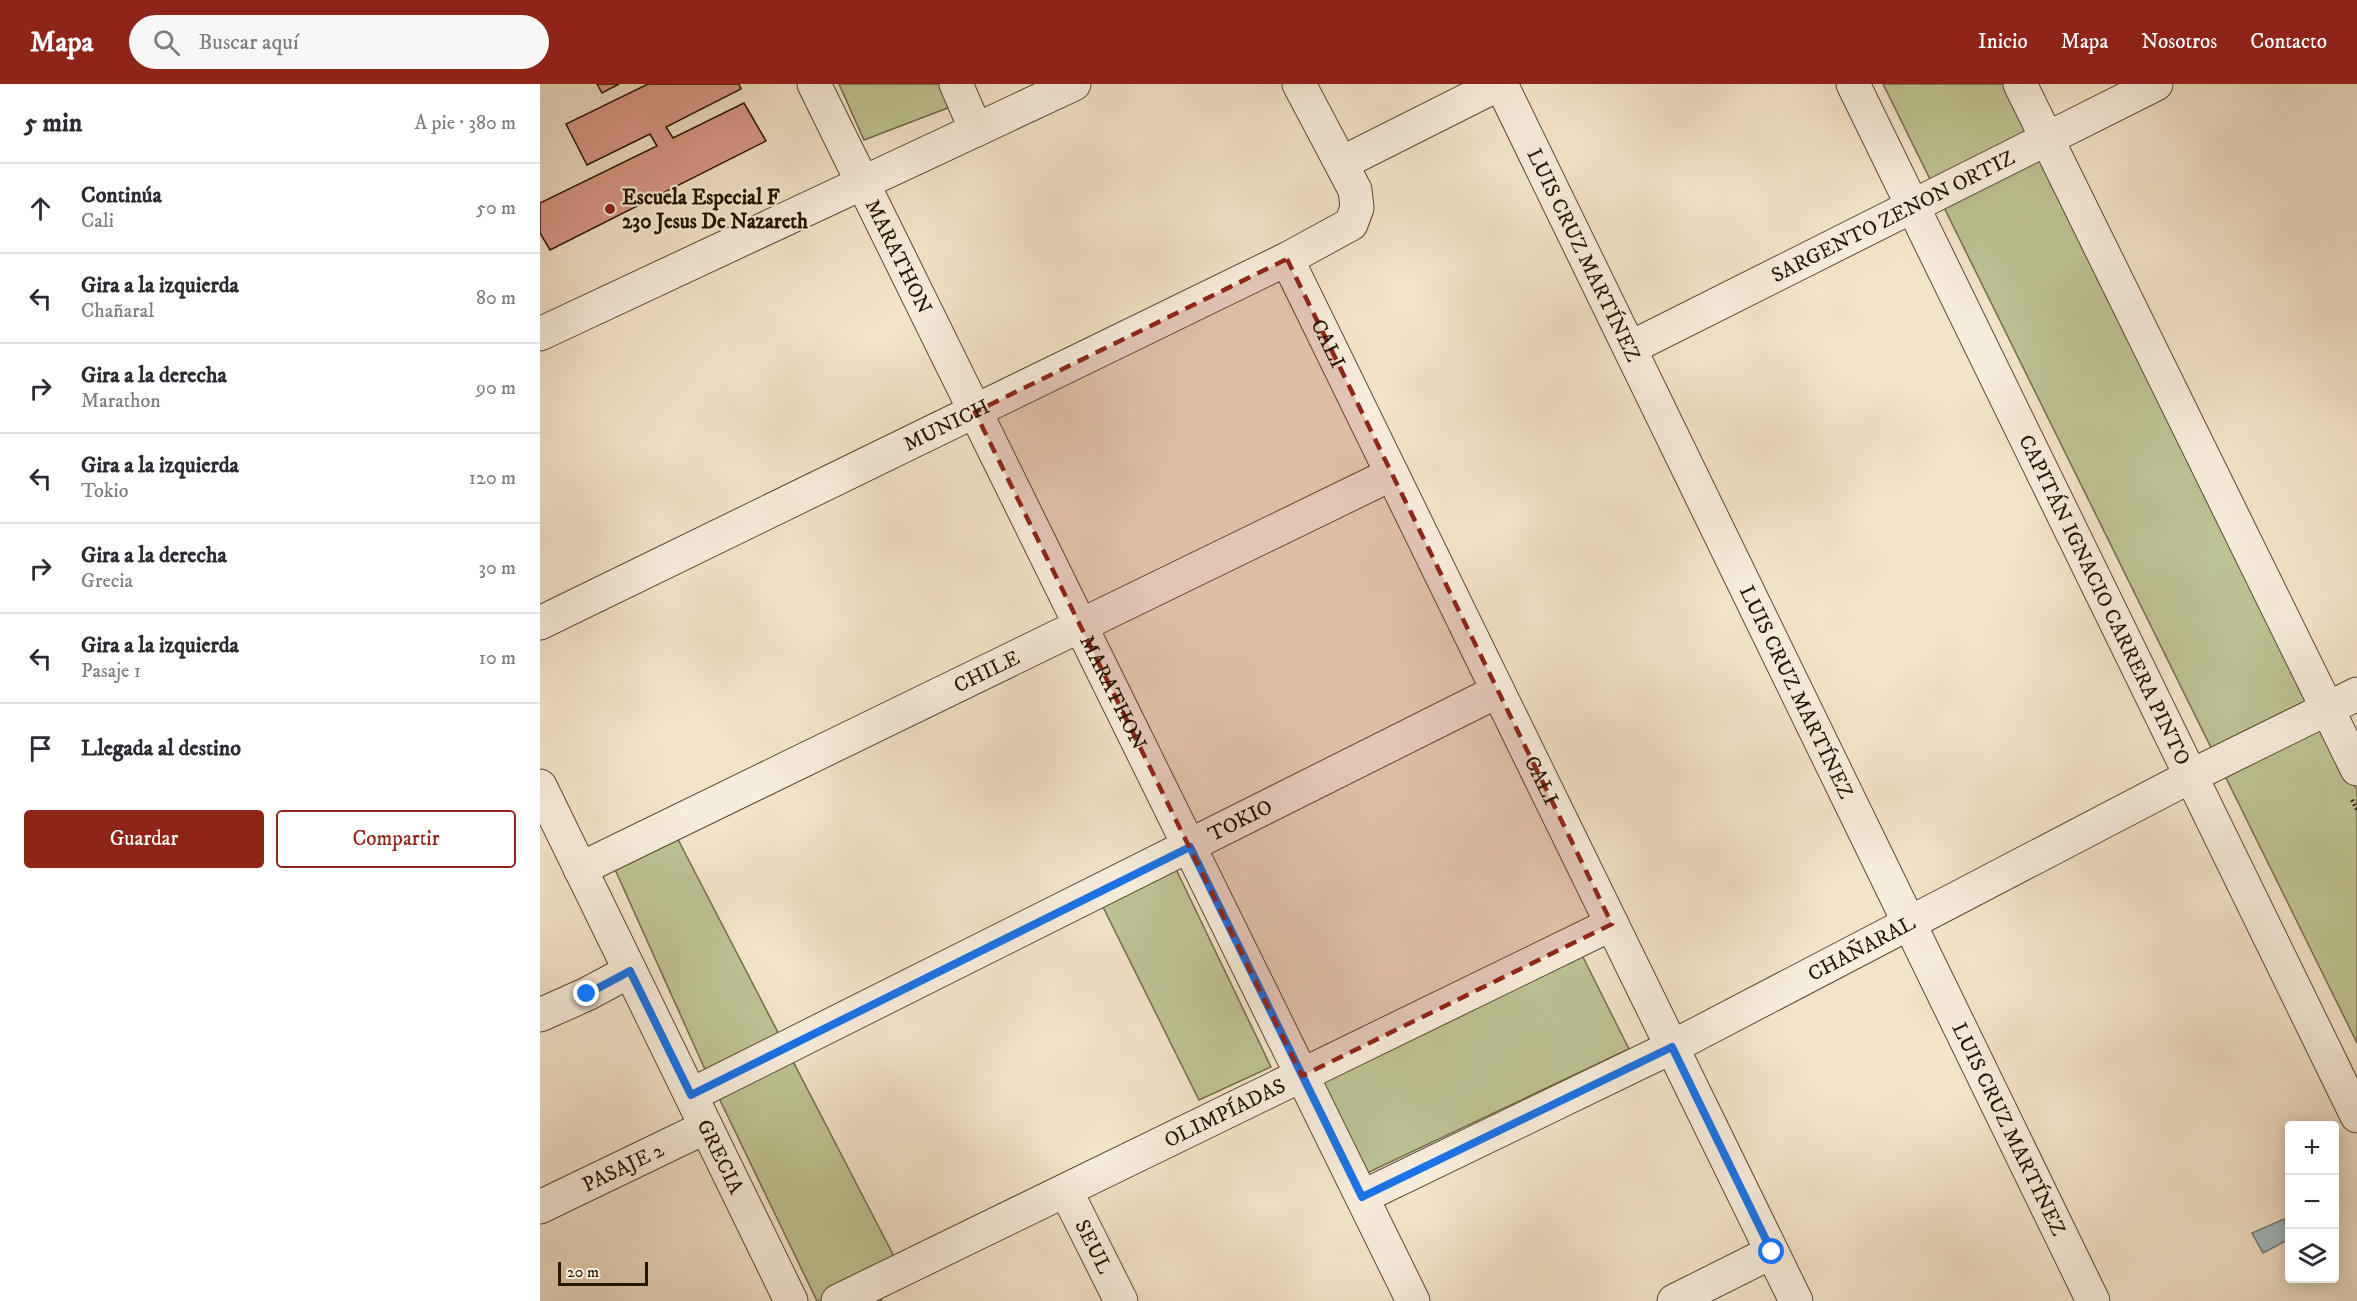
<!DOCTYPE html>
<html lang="es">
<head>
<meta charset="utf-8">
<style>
	body { margin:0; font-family:"IM FELL DW Pica",serif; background:#f7f7f7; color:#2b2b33 }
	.controls { position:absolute; right:18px; bottom:18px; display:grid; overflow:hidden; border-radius:6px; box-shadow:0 3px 15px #0003 }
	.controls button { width:54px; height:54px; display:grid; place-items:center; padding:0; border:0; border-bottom:2px solid #e1e1e2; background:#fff; color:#2b2b33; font:30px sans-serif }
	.scale { position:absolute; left:18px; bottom:15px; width:90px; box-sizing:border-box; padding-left:6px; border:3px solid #261501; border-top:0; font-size:16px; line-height:21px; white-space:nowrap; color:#261501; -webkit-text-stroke:4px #f7eddc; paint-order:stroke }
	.stop { position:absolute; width:18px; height:18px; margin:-14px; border:4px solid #1a73e8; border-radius:50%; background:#fff }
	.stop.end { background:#1a73e8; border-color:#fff; box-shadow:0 2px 6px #0008 }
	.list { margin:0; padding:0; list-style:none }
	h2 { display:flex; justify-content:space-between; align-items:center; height:78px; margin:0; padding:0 24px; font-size:26px }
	h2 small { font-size:20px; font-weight:400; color:#7c7c81 }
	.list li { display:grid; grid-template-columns:39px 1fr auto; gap:18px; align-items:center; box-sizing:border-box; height:90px; padding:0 24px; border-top:2px solid #e1e1e2 }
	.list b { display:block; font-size:22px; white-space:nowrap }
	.list p { margin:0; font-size:20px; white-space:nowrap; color:#7c7c81 }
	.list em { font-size:20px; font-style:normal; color:#7c7c81 }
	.actions { display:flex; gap:12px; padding:18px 24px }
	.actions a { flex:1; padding:14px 0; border:2px solid #8f2418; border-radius:6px; text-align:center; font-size:21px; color:#8f2418 }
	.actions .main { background:#8f2418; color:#fff }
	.icon { flex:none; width:33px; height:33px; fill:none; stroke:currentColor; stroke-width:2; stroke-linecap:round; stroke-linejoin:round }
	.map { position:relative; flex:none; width:1817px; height:1217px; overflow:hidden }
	header { display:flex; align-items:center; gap:36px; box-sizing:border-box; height:84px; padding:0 30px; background:#8f2418; color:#fff }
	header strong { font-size:28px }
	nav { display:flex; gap:33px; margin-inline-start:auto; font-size:21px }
	.search { width:420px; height:54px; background:#f7f7f7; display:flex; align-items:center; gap:15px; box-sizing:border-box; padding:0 21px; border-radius:33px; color:#7c7c81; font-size:22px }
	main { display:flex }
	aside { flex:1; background:#fff }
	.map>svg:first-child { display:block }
	.green { fill:#bec394; stroke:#726c4a; stroke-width:1.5 }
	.water { fill:#a2bbc2; stroke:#707975; stroke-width:1.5 }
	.building { fill:#da9a89; stroke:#261501; stroke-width:1.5 }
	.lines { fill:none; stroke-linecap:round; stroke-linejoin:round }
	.minor-casing { stroke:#594933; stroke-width:35 }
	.path { stroke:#261501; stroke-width:4; stroke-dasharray:1.5 3; stroke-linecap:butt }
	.minor { stroke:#f7eddc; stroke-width:33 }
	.route { stroke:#1a73e8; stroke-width:8 }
	.marked { fill:#8f2418; fill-opacity:0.2; stroke:#8f2418; stroke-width:4.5; stroke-dasharray:12 8; stroke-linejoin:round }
	.poi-dot { fill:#8f2418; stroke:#f7eddc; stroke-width:2 }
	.labels { text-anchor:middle; stroke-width:4.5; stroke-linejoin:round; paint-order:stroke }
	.poi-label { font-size:21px; font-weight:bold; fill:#261501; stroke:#f7eddc; text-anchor:start }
	.street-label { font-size:21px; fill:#261501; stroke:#f7eddc }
</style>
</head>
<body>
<header>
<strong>Mapa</strong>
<div class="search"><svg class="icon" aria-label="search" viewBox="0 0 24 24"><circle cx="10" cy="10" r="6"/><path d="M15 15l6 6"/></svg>Buscar aquí</div>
<nav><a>Inicio</a><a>Mapa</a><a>Nosotros</a><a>Contacto</a></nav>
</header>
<main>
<aside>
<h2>5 min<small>A pie · 380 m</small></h2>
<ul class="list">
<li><svg class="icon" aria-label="ahead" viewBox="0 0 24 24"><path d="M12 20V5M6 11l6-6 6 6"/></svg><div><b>Continúa</b><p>Cali</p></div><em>50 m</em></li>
<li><svg class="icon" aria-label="left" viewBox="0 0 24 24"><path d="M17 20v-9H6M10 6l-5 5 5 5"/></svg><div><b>Gira a la izquierda</b><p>Chañaral</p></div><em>80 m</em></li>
<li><svg class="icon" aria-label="right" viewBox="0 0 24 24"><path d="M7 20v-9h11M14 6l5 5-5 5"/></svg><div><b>Gira a la derecha</b><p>Marathon</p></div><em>90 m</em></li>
<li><svg class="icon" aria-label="left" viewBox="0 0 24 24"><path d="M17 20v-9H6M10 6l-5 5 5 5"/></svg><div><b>Gira a la izquierda</b><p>Tokio</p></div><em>120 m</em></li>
<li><svg class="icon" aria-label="right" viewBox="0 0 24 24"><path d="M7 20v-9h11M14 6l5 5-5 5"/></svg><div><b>Gira a la derecha</b><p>Grecia</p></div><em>30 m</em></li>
<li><svg class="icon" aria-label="left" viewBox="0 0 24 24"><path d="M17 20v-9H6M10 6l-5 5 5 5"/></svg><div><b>Gira a la izquierda</b><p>Pasaje 1</p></div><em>10 m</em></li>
<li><svg class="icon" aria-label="arrive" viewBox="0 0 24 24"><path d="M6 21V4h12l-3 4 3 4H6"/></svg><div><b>Llegada al destino</b></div></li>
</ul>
<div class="actions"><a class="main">Guardar</a><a>Compartir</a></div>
</aside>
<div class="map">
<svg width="1817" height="1217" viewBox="0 0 1817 1217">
	<rect width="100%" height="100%" fill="#f3e4c9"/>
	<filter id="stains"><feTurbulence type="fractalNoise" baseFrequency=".00333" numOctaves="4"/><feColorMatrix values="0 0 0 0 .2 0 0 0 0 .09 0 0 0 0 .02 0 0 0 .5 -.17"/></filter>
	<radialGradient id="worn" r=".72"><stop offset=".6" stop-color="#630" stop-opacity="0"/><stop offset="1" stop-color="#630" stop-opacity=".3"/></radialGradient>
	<path class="green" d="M299 0H409L418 20 324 56Z
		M1343 0H1468L1817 706V959Z
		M130 740 358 1180 328 1190 342 1217H277L163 981 69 772Z
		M634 781 731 983 659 1016 562 821Z
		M1039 865 1089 965 827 1089 783 998Z"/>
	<path class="water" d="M1744 1135 1749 1155 1723 1169 1712 1149Z"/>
	<path class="building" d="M57 0H79L62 9Z
		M108 0H199L201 5 126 43 133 54 204 19 226 57 10 166 0 149V119L117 62 110 50 47 81 26 40Z"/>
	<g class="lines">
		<defs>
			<g id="minor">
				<path id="s1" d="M274 0 873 1217"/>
				<path d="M416 0 436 46"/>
				<path id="s2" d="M961 0 1553 1217"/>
				<path id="s3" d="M1313 0 1817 1032"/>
				<path d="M1480 0 1817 685"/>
				<path d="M802 79 959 0"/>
				<path id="s4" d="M747 175 1256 1217"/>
				<path d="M0 250 534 0"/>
				<path id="s5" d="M1090 264 1616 0"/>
				<path id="s6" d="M0 539 747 175 811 140 817 124 815 106 759 0"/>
				<path id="s7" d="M0 702 251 1217"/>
				<path id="s8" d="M40 785 852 390"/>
				<path d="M0 931 47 910 90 887"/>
				<path id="s9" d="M151 1011 958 607"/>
				<path id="s10" d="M526 1107 581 1217"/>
				<path id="s11" d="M822 1113 1132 963 1651 692 1817 610"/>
				<path id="s12" d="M0 1123 166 1043"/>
				<path id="s13" d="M298 1217 1072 840"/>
				<path d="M1134 1217 1232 1168"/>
			</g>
		</defs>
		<use href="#minor" class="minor-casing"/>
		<path class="path" d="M1812 716 1817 726"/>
		<use href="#minor" class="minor"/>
	</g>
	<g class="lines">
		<path class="route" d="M47 910 90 887 151 1011 650 763 822 1113 1132 963 1232 1168"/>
	</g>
	<path class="marked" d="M747 175 1072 840 762 992 435 328Z"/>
	<circle class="poi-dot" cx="70" cy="125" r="6"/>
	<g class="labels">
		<g class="poi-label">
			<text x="82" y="120">Escuela Especial F<tspan x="82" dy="24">230 Jesus De Nazareth</tspan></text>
		</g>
		<g class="street-label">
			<text dy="7" stroke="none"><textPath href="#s5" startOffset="294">SARGENTO ZENON ORTIZ</textPath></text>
			<text dy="7" stroke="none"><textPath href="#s2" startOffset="190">LUIS CRUZ MARTÍNEZ</textPath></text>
			<text dy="7" stroke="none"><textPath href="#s1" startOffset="192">MARATHON</textPath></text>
			<text dy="7" stroke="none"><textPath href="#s4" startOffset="94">CALI</textPath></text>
			<text dy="7" stroke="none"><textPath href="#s6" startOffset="452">MUNICH</textPath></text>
			<text dy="7" stroke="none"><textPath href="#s3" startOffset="574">CAPITÁN IGNACIO CARRERA PINTO</textPath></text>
			<text dy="7" stroke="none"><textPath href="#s8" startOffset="452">CHILE</textPath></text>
			<text dy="7" stroke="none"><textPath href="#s1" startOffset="678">MARATHON</textPath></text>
			<text dy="7" stroke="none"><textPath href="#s2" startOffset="676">LUIS CRUZ MARTÍNEZ</textPath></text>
			<text dy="7" stroke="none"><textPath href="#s4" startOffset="580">CALI</textPath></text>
			<text dy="7" stroke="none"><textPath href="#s9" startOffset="614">TOKIO</textPath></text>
			<text dy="7" stroke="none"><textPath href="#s11" startOffset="558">CHAÑARAL</textPath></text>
			<text dy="7" stroke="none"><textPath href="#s13" startOffset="430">OLIMPÍADAS</textPath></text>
			<text dy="7" stroke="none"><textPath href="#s2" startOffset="1162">LUIS CRUZ MARTÍNEZ</textPath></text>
			<text dy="7" stroke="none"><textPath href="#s7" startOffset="412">GRECIA</textPath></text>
			<text dy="7" stroke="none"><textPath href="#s12" startOffset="92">PASAJE 2</textPath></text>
			<text dy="7" stroke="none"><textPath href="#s10" startOffset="62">SEUL</textPath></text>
		</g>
	</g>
	<rect width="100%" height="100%" filter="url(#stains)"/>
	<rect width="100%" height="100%" fill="url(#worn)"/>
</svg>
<div class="controls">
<button>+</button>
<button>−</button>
<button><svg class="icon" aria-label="layers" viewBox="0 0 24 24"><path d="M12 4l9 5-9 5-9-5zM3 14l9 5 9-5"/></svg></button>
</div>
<div class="scale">20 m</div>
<div class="stop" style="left:1232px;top:1168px"></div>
<div class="stop end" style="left:47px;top:910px"></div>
</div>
</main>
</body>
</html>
